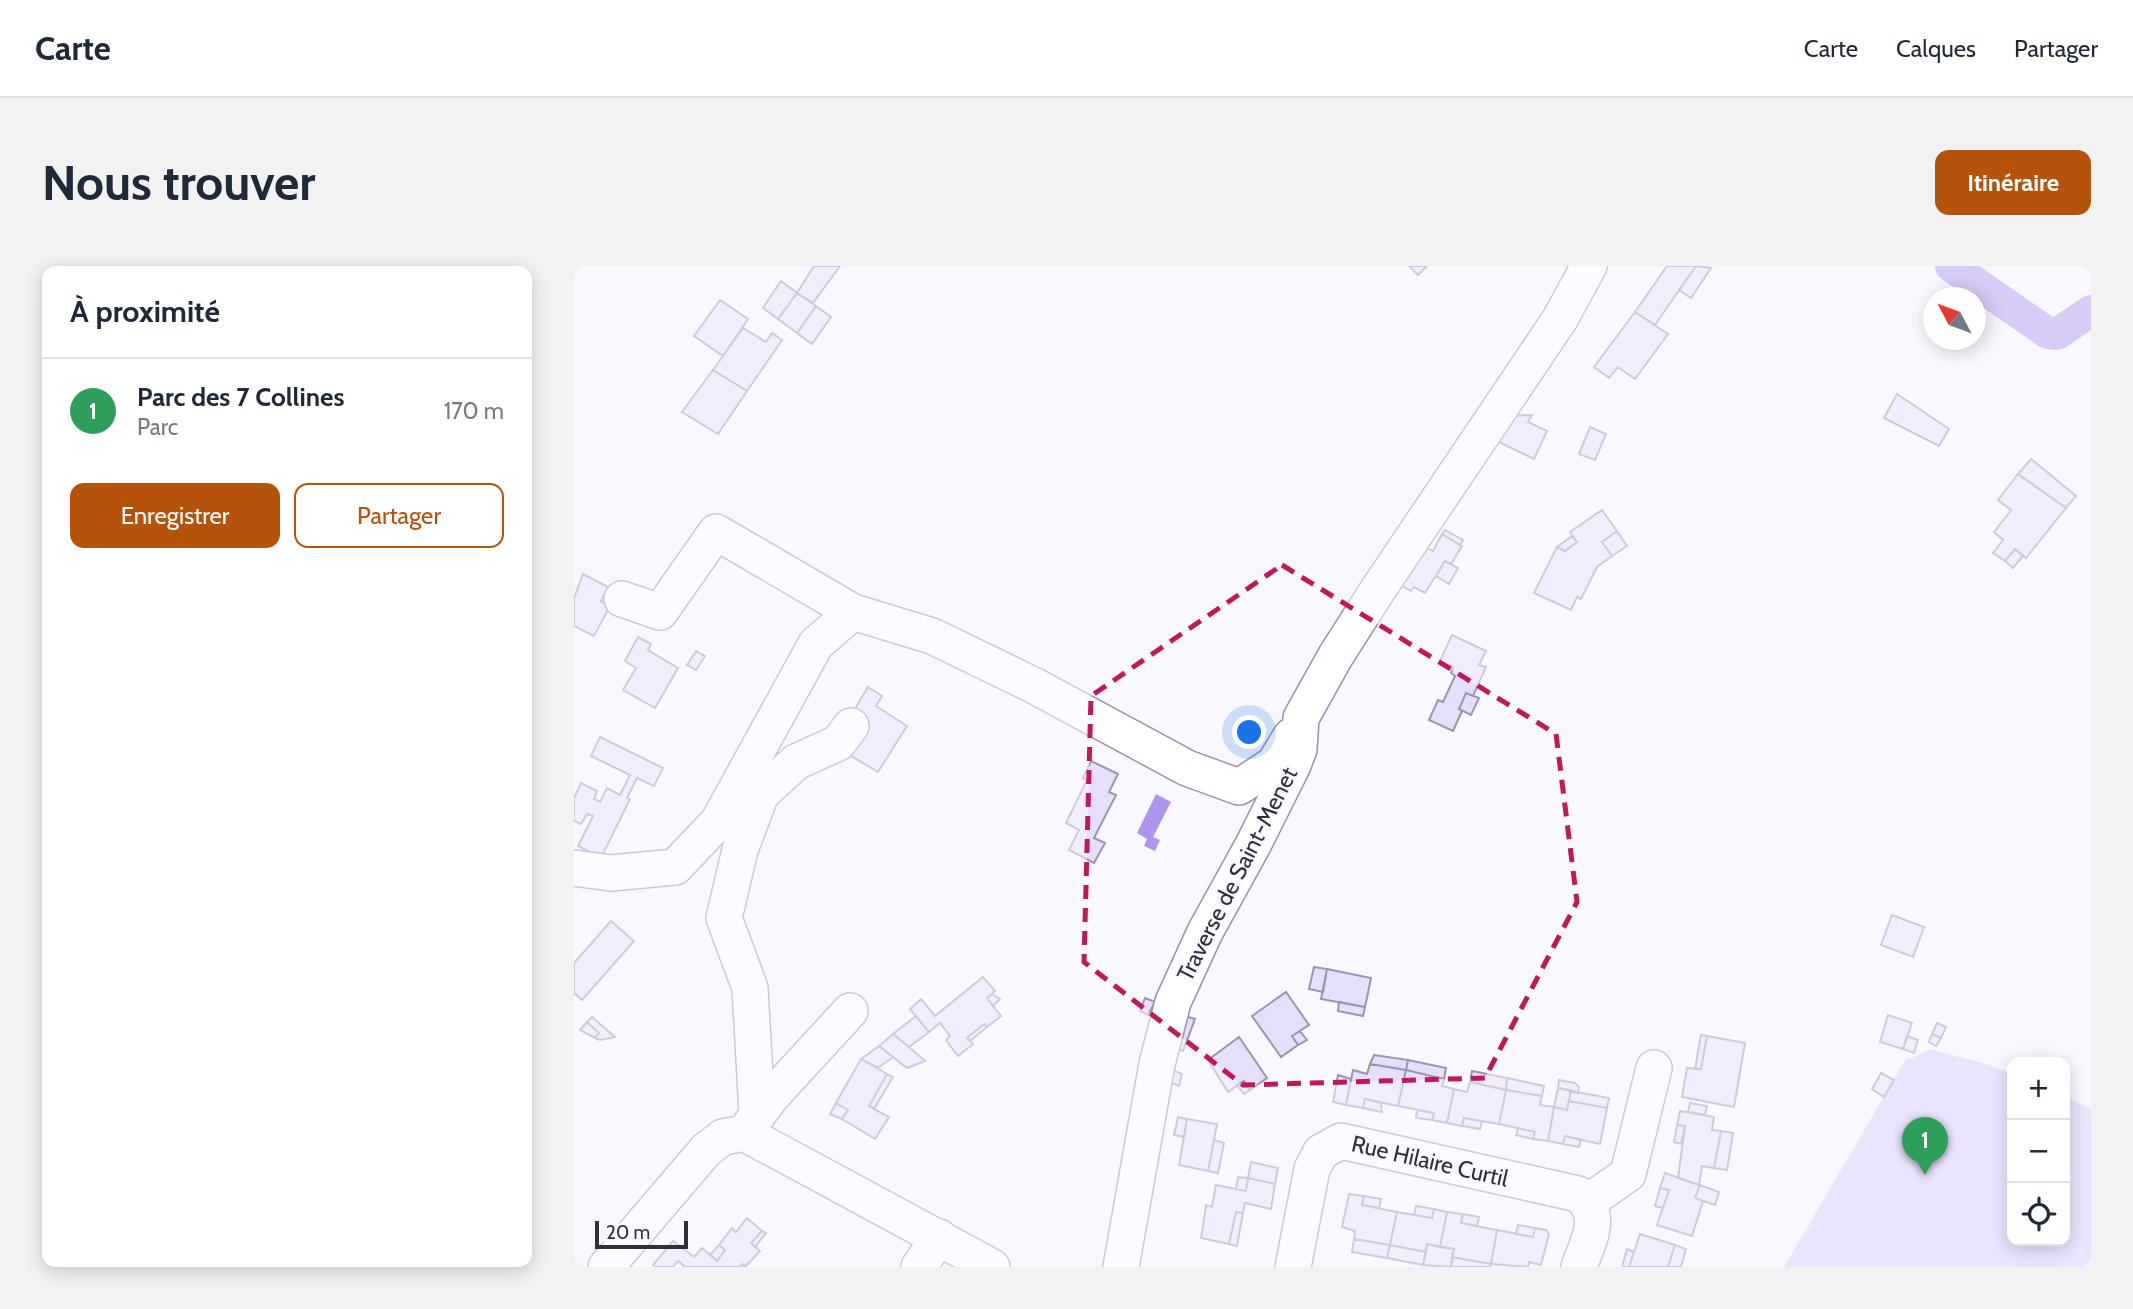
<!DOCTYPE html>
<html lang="fr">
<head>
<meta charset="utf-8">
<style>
	body { margin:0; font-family:Cabin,sans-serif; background:#f2f2f3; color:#1f2937 }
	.controls { position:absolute; right:21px; bottom:21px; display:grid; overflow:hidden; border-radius:14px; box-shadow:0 4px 18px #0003 }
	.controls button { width:63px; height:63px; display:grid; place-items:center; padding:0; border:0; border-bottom:2px solid #e0e1e3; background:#fff; color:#1f2937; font:35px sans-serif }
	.compass { position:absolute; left:1349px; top:21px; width:63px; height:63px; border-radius:50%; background:#fff; box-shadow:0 4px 18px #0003; rotate:311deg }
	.scale { position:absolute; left:21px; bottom:18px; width:93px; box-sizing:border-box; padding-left:7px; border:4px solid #322f3c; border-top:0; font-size:19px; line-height:24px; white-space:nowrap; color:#322f3c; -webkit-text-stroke:5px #f9f8ff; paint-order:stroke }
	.you { position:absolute; left:676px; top:467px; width:24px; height:24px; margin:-18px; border:5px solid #fff; border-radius:50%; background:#1a73e8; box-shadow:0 0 0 10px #1a73e833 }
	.badge { display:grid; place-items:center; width:46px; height:46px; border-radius:50%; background:#b45309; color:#fff; font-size:23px; font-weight:700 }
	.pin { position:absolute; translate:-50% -58px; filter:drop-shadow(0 2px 4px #0008) }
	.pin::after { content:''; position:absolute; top:37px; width:24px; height:21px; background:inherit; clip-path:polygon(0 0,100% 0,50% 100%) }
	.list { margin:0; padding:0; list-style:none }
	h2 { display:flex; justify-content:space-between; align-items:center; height:91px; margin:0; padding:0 28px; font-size:30px }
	h2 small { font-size:23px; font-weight:400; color:#747a83 }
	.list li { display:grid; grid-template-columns:46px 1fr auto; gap:21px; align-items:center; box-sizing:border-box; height:105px; padding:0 28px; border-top:2px solid #e0e1e3 }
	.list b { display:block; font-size:26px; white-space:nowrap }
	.list p { margin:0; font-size:23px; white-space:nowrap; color:#747a83 }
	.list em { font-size:23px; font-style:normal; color:#747a83 }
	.actions { display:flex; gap:14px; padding:21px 28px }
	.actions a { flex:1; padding:16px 0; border:2px solid #b45309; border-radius:14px; text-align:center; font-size:24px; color:#b45309 }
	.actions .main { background:#b45309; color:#fff }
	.icon { flex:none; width:38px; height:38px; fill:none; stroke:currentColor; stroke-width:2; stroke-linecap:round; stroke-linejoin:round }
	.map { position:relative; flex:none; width:1517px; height:1001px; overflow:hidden; border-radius:14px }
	header { display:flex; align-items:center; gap:42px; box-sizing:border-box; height:98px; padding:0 35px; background:#fff; border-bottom:2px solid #e0e1e3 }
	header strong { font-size:33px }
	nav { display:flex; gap:38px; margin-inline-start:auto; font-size:24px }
	.intro { display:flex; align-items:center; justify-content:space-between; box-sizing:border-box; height:168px; padding:0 42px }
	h1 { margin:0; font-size:49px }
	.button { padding:18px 32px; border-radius:14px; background:#b45309; color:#fff; font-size:24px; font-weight:700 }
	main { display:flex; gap:42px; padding:0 42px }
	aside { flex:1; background:#fff; border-radius:14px; box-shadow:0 4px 18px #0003 }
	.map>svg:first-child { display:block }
	.green { fill:#dacdff }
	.water { fill:#b095ef }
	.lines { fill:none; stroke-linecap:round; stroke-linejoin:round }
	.canal { stroke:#b095ef; stroke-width:32 }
	.building { fill:#e6dffa; stroke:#9b94b3; stroke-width:2 }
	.minor-casing { stroke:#9890af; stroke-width:38 }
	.minor { stroke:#fff; stroke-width:35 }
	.marked { fill:none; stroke:#c2185b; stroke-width:5; stroke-dasharray:14 9; stroke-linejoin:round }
	.labels { text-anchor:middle; stroke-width:5; stroke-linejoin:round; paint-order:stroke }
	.street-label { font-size:23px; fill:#322f3c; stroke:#f9f8ff }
</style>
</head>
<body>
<header>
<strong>Carte</strong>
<nav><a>Carte</a><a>Calques</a><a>Partager</a></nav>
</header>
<div class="intro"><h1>Nous trouver</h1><a class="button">Itinéraire</a></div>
<main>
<aside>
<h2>À proximité<small></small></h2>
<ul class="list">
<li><span class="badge" style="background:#2e9e5b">1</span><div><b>Parc des 7 Collines</b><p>Parc</p></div><em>170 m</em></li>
</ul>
<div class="actions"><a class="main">Enregistrer</a><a>Partager</a></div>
</aside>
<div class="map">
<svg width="1517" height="1001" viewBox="0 0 1517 1001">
	<rect width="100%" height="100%" fill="#f9f8ff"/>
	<path class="green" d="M1357 783 1416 799 1438 808V975H1491V831L1517 842V1001H1210L1333 791 1338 792Z"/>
	<path class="water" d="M582 528 597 536 579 571 586 574 581 585 570 580 573 573 563 567Z"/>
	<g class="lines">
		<path class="canal" d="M1377 0 1474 67 1483 68 1517 45"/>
	</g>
	<path class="building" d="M240 0H266L239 37 223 27Z
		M835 0H853L844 9Z
		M1093 0H1122L1081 59 1061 46Z
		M1122 0 1137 2 1117 32 1105 24Z
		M207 15 223 27 204 53 189 42Z
		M223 27 242 40 223 67 204 53Z
		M146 34 174 53 149 90 120 70Z
		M242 40 257 51 238 78 223 67Z
		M1061 46 1094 68 1061 113 1044 101 1035 112 1020 101Z
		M169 62 192 76 198 67 208 74 173 125 139 104Z
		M139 104 173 125 144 168 108 146Z
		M1323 128 1375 163 1365 180 1310 152Z
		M958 149 954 156 973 165 960 193 921 174 935 150Z
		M1016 161 1032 168 1021 194 1005 188Z
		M1457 193 1502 230 1492 242 1444 208Z
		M1444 208 1492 242 1452 292 1441 283 1431 295 1419 287 1429 274 1420 266 1437 244 1424 234Z
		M1028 244 1043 265 1028 276 1038 290 1023 301 1007 333 1003 331 997 344 960 327 983 281 991 285 1003 276 996 266Z
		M871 264 889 274 886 279 868 268Z
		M1043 265 1053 280 1038 290 1028 276Z
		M868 268 888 280 877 298 871 295 851 327 840 321 837 325 823 317 847 278 859 285Z
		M998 270 1003 276 991 285 983 281Z
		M1441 283 1449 290 1439 302 1431 295Z
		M871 295 884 302 875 318 862 310Z
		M9 308 34 321 27 335 36 340 20 370 0 360V332Z
		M878 369 912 385 905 399 912 401 899 430 892 427 885 443 888 445 879 465 855 454 864 434 869 436 881 410 877 407 879 401 866 395Z
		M64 371 77 378 74 384 104 402 81 442 49 424 62 402 51 395Z
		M122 385 131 390 122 404 113 399Z
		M294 421 308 430 302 440 333 460 304 506 272 487 276 451Z
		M892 427 905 432 897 449 885 443Z
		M26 471 89 502 80 520 63 512 53 532 56 533 27 592 4 580 19 550 13 548 7 558 0 555V532L7 517 23 525 20 533 26 536 33 522 46 529 56 509 17 490Z
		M517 495 544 508 535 526 542 529 520 572 531 577 520 597 495 584 505 564 492 557 513 514 509 512Z
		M1318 649 1350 661 1339 691 1307 679Z
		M37 655 60 675 8 734 0 727V697Z
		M740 701 753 703 749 726 735 723Z
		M753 703 797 712 791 741 747 733Z
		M409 711 421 725 413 732 427 750 413 761 410 758 393 772 399 778 384 790 372 774 376 770 366 757 355 766 336 743 347 733 361 750Z
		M712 726 735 759 718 770 724 779 707 791 678 750Z
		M418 728 426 733 419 740 413 732Z
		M571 732 581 736 574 749 566 745Z
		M765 736 791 741 789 750 764 745Z
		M608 749 621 753 609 785 600 782Z
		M1314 749 1338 757 1329 783 1306 776Z
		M342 750 355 766 335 781 319 768Z
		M18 751 41 771 26 774 21 772 25 767 13 756Z
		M13 756 25 767 21 772 6 764Z
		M1363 757 1372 761 1367 772 1358 768Z
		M410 758 413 761 396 775 393 772Z
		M726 765 733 774 724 779 718 770Z
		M319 768 335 781 351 795 333 802 305 780Z
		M1358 768 1367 772 1362 780 1355 776Z
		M1127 769 1133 770 1127 803H1121Z
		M1133 770 1171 777 1160 841 1108 831 1113 802 1127 803Z
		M1333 770 1344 774 1340 787 1329 783Z
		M665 771 693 812 676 824 670 815 654 826 634 794Z
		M305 780 319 791 304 802 287 793Z
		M800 789 834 794 832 804 796 798Z
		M287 793 313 808 295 840 315 851 301 873 268 853 274 844 262 837Z
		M834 794 872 802 870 813 832 804Z
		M796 798 832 804 824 840 791 833 789 842 772 839 779 804 793 808Z
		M596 803 608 808 605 820 595 816Z
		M832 804 870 813 868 820 880 823 873 857 858 854 860 847 824 840Z
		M898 805 933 812 932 824 896 816Z
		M1307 807 1320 814 1310 831 1298 823Z
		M313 808 319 811 300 843 295 840Z
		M764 809 777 813 772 839 759 836Z
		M933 812 970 820 968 830 932 824Z
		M985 814 1001 817 1005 821 1004 827 984 822Z
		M670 815 676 824 670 828 663 819Z
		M896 816 932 824 925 858 890 852 888 860 873 857 880 823 893 826Z
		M984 822 997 824 993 844 980 841Z
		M932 824 968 830 966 839 980 841 974 875 959 873 961 866 925 858Z
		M997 825 1035 832 1033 842 995 835Z
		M791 833 807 837 808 846 789 842Z
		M995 835 1033 842 1026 878 991 870 989 878 974 875 980 841 993 844Z
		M262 837 274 844 268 853 256 848Z
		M1116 837 1133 840 1131 849 1114 846Z
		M843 844 860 847 858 854 842 852Z
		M1106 845 1140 851 1138 864 1147 865 1140 902 1128 900 1125 919 1104 912 1111 860 1103 859Z
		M604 851 613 853 610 871 600 869Z
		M890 852 908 855 906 863 888 860Z
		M613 853 643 858 634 905 605 899Z
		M1103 859 1111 860 1107 878 1100 876Z
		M944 862 961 866 959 873 942 869Z
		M1147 865 1159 867 1153 904 1140 902Z
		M991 870 1007 874 1005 881 989 878Z
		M640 874 650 877 644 907 634 905Z
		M677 896 704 902 701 918 674 912Z
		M1091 907 1126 919 1121 932 1129 935 1118 970 1083 959 1095 924 1086 922Z
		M664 911 674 912 672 925 662 923Z
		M674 912 701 918 697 943 671 937 669 947 662 946 655 978 627 972 632 939 638 941 642 919 672 925Z
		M1126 919 1145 926 1141 939 1121 932Z
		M1086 922 1095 924 1089 942 1081 940Z
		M775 928 790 930 788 939 823 946 816 979 780 973 781 965 768 961Z
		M790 930 807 933 805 942 788 939Z
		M842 940 860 943 858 952 840 949Z
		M860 943 873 946 866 981 853 978 852 986 816 979 823 946 858 952Z
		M662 946 669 947 663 980 655 978Z
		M873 946 889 948 887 957 923 964 917 998 878 991 880 983 866 981Z
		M889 948 905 951 903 960 887 957Z
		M173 952 188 965 177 977 186 985 171 1001 169 998 166 1001H111L104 995 99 1001H82L79 999 99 975 120 991 128 982 143 995 151 984 145 979 158 962 162 966Z
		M944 959 961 962 959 971 942 968Z
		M961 962 972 964 975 968 967 999 955 996 954 1001 917 998 923 964 959 971Z
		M188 965 192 967 181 981 177 977Z
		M1066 968 1101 979 1094 1001H1055Z
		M780 973 816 979 813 992 778 986Z
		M853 978 880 983 877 1001 849 999Z
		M145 979 151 984 143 995 136 989Z
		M816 979 852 986 849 999 813 992Z
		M1101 979 1112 983 1107 1001H1094Z
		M1053 983 1060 986 1055 1001H1048Z
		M878 991 917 998V1001H877Z"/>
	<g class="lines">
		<defs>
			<path id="minor" d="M48 333 86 346 142 266 279 346
				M0 602 37 607 101 601 144 556 242 378 279 346 358 370 459 419 613 502 665 521 700 498 717 470
				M183 847 176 722 150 652 166 584 187 528 222 496 264 477 277 460
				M176 859 197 831 276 745
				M1014 936 1054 908 1080 802
				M32 1001 132 884 149 871 170 867 418 1001
				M345 1001 365 971
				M547 1001 583 798 599 736 631 666 679 579 719 499 725 483 727 452 761 391 803 325 986 53 1015 0
				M719 1001 738 903 747 886 767 875 1004 928C1031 949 1014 975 1005 1001"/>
		</defs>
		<use href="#minor" class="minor-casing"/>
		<use href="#minor" class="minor"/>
	</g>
	<path d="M0 0H1517V1001H0ZM708 299 982 468 1003 636 911 812 669 819 510 696 517 430Z" fill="#f9f8ff" fill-opacity=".55" fill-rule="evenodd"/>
	<path class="marked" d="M708 299 982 468 1003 636 911 812 669 819 510 696 517 430Z"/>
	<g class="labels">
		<g class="street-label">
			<text transform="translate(663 608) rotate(-63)" y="8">Traverse de Saint-Menet</text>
			<text transform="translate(856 895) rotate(13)" y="8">Rue Hilaire Curtil</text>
		</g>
	</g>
</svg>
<div class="controls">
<button>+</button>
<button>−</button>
<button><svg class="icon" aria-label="locate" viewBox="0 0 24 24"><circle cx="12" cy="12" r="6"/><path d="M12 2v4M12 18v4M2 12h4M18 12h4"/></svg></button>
</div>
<svg class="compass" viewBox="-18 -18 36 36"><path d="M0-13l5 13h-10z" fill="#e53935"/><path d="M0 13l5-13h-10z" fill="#747a83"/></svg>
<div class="scale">20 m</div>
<div class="you"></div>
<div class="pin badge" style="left:1351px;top:909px;background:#2e9e5b">1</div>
</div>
</main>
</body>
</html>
